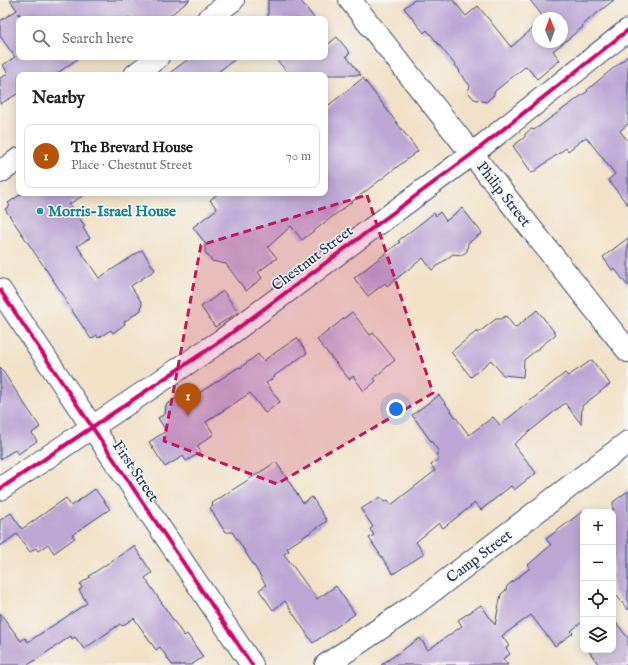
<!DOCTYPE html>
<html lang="en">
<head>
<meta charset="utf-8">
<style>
	body { margin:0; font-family:"IM FELL English",serif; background:#f6f6f6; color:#202124 }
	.controls { position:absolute; right:12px; bottom:12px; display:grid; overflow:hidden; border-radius:8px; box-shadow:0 2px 10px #0003 }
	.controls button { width:36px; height:36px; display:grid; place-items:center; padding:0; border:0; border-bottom:1px solid #e0e0e0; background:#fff; color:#202124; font:20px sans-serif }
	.compass { position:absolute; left:532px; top:12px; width:36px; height:36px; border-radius:50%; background:#fff; box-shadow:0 2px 10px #0003; rotate:359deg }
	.you { position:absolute; left:396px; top:409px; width:14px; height:14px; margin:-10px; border:3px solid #fff; border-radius:50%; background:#1a73e8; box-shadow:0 0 0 6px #1a73e833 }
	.badge { display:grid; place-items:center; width:26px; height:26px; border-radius:50%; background:#b45309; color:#fff; font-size:13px; font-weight:700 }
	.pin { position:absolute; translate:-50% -33px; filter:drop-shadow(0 1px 2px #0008) }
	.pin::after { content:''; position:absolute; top:21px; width:14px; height:12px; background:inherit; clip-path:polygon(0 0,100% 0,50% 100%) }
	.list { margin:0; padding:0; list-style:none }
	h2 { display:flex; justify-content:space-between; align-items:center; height:52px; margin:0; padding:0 16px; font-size:17px }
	h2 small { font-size:13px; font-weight:400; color:#757577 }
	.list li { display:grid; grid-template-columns:26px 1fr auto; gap:12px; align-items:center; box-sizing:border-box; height:64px; margin:0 8px 8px; padding:0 8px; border:1px solid #e0e0e0; border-radius:8px }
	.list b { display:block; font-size:15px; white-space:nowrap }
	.list p { margin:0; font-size:13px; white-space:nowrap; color:#757577 }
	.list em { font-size:13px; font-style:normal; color:#757577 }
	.icon { flex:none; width:22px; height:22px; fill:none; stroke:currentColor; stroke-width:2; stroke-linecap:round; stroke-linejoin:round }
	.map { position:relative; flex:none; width:628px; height:665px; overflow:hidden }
	.search { position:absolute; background:#fff; box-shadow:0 2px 10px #0003; left:16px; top:16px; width:312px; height:44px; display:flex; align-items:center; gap:10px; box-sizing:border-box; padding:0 14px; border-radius:8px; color:#757577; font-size:15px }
	.panel { position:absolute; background:#fff; box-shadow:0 2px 10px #0003; left:16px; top:72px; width:312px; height:124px; border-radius:8px }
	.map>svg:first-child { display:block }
	.building { fill:#bba6d4 }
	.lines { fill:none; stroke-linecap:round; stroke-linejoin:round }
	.minor-casing { stroke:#3b4a6e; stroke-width:24 }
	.minor { stroke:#fff; stroke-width:22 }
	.cycleway-casing { stroke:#f6f6f2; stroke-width:6 }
	.cycleway { stroke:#d6006c; stroke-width:4 }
	.marked { fill:#c2185b; fill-opacity:0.2; stroke:#c2185b; stroke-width:3; stroke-dasharray:8 5; stroke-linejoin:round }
	.culture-dot { fill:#0f9aa8; stroke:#f6f6f2; stroke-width:1.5 }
	.labels { text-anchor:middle; stroke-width:3; stroke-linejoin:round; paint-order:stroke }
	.street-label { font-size:15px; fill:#1b2f5e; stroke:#f6f6f2 }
	.culture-label { font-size:15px; font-weight:bold; fill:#0d838f; stroke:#f6f6f2; text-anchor:start }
</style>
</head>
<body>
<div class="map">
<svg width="628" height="665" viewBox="0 0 628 665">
	<rect width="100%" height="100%" fill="#f6f6f2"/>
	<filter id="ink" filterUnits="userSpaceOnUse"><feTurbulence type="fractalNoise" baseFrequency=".025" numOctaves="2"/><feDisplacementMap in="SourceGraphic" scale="8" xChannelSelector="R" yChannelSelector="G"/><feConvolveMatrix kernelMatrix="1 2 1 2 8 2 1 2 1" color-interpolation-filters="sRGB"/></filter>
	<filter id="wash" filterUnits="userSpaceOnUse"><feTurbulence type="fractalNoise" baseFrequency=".012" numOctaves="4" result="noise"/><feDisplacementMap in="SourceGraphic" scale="16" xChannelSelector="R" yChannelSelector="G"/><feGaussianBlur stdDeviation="0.9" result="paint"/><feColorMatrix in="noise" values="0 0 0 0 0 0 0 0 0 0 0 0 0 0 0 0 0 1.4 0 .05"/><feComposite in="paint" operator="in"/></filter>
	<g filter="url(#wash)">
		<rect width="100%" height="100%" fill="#f1e2c7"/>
		<g id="blocks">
			<path class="building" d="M10 0H190L165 19H23L19 13V57H80L55 75H19V93L0 104V78L8 74 3 65 15 57 0 36V21L17 10Z
				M268 0H300L315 19H268Z
				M414 0H453L466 16 478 6 511 47 538 24V42H562V18H544L530 0H614L582 25 583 27 553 51 560 60 537 79 526 66 494 92V95L486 102 474 99 468 92 470 86 459 72 460 71 427 30 424 33 404 8Z
				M337 37 350 53 346 56 361 75H290L274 57H325V47Z
				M628 56V124L620 131 628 141V205L608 180 615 174 586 137 568 151 566 148 532 173 513 146 525 137V134L531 129 534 130 588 91 587 90Z
				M191 57H238L214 75H167Z
				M363 78 418 151 302 240 291 226 268 247 277 258 258 272 262 278 246 291 226 264 212 261 205 252V243L193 227 217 209 210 200 219 193H325V108Z
				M23 193H88L69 204 85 226 83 228 90 238 77 246 99 278 142 250 155 270 131 286 142 303 141 310 124 322 125 324 113 333 111 330 98 338 97 335 91 339 65 300 66 299 5 209 10 206 8 203Z
				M462 208 482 233 468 243 467 251 462 255 453 254 432 270 423 258 387 286 385 283 368 296 354 278 400 242 398 241 434 213 436 216 440 212 446 221Z
				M628 238V286L614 268 612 270 603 257Z
				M223 291 238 312 215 327 201 307Z
				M537 310 556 334 524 360 523 377 503 375 491 360 471 377 451 352 477 331 478 333 496 319H501L506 316 515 328Z
				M352 312 370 335 373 333 395 360 374 378 376 381 364 391 353 376 349 379 317 340Z
				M297 338 307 353 274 376 275 377 266 383 280 402 265 413 250 393 206 422 214 434 197 446 201 452 186 461 183 456 165 467 149 442 166 431 158 418 165 414 166 405 176 398 183 400 189 397 190 399 239 367 240 368 258 354 263 361Z
				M592 360 610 384 582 406 581 424 565 403 514 444 536 473 514 490 511 486 481 510 475 503 443 528 439 523 416 542 424 554 393 574 369 538 374 535 370 529 373 527 361 509 380 497 384 502 388 500 391 505 435 471 431 465 439 459 436 454 439 452 412 415 439 395 469 435 493 417 500 425 565 373 568 376Z
				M0 367 40 427 32 433 37 441 18 454 15 450 0 459Z
				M276 462 303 503 312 497 327 521 287 548 289 551 284 554 317 599 336 586 355 614 313 643 285 601 273 610 259 590 266 585 239 542 232 532H225L210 508 213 506 212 503Z
				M95 489 110 509 72 535 75 538 54 553 48 544 38 551 36 548 30 552 17 534 0 546V520L11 513 22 529 66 498 71 506Z
				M628 491V610L613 591V502Z
				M583 511V621L571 631 573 633 555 646 531 615 502 636 509 646 506 648 510 654 503 659 508 665H381L420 638 428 650 462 626 458 620 481 605 495 625 501 594 506 590 507 586 530 568 528 565 551 545 546 539Z
				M134 546 152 573 145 578 184 636 187 634 203 657 191 665H172L160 647 156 650 134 618 122 626 120 624 84 649 75 637 72 639 71 636 28 665H0V613L21 641 25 638 28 642 87 603 79 590 82 588 80 584 90 577 89 576Z
				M613 619 628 638V665H599L588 650H613Z"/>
		</g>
	</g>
	<g filter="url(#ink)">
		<use href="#blocks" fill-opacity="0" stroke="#3b4a6e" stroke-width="1"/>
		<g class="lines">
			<defs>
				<path id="minor" d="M350 0 628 351
					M208 19 233 0
					M135 75 158 57
					M0 172 19 159
					M0 290 252 665
					M0 489 222 340 472 154 628 30
					M326 665 409 609 628 442"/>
			</defs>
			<use href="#minor" class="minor-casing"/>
			<use href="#minor" class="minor"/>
			<defs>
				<path id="cycleway" d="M0 290 252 665
					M0 489 222 340 472 154 628 30"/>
			</defs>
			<use href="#cycleway" class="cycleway-casing"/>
			<use href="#cycleway" class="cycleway"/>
		</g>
	</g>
	<path class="marked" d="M367 195 433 393 277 484 164 441 201 245Z"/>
	<circle class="culture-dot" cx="40" cy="211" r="4"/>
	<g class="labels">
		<g class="street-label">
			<text transform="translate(504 194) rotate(52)" y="5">Philip Street</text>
			<text transform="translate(312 258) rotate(-37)" y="5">Chestnut Street</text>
			<text transform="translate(136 471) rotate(56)" y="5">First Street</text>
			<text transform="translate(479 556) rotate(-37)" y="5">Camp Street</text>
		</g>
		<g class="culture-label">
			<text x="48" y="216">Morris-Israel House</text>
		</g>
	</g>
</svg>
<div class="controls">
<button>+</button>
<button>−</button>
<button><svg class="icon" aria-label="locate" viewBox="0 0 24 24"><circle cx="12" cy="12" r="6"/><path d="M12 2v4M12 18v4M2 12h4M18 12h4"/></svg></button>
<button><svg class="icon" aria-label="layers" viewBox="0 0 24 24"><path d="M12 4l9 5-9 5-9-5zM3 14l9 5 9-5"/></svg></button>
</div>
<svg class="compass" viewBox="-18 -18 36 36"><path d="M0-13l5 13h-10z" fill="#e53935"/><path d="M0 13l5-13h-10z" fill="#757577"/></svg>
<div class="you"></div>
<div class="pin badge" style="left:188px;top:416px">1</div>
<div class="search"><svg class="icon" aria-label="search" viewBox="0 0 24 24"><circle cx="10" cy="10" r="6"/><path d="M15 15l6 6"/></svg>Search here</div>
<section class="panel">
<h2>Nearby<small></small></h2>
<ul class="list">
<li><span class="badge">1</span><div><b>The Brevard House</b><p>Place · Chestnut Street</p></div><em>70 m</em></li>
</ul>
</section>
</div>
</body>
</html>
